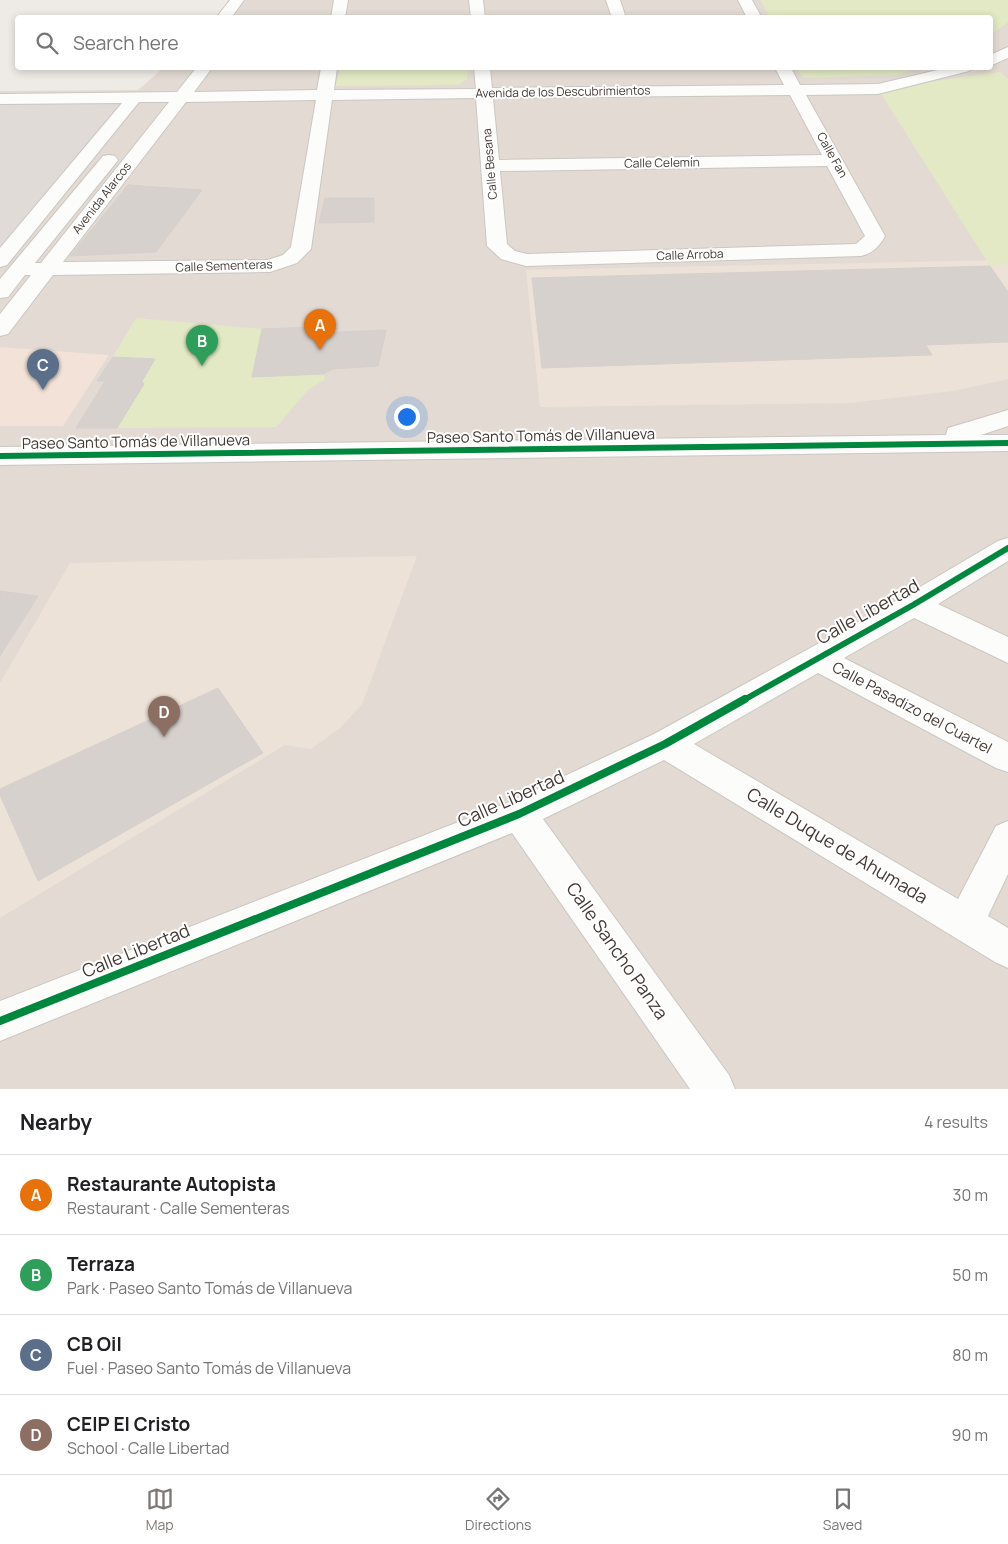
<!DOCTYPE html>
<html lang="en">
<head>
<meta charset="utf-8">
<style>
	body { margin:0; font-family:Manrope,sans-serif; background:#f2f2f2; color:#202124 }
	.you { position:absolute; left:406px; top:416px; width:18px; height:18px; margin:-12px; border:4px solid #fff; border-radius:50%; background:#1a73e8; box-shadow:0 0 0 8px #1a73e833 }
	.badge { display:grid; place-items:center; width:32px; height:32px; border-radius:50%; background:#7f7772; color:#fff; font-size:16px; font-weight:700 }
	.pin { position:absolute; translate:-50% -41px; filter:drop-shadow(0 1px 2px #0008) }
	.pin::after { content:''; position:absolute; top:26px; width:18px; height:15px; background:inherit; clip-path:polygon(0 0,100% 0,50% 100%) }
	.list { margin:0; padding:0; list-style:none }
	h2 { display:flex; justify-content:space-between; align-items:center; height:65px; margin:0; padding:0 20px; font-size:21px }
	h2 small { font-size:16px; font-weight:400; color:#757577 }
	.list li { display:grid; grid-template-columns:32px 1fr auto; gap:15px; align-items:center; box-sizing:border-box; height:80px; padding:0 20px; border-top:1px solid #e0e0e0 }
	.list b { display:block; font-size:19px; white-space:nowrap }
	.list p { margin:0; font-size:16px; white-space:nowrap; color:#757577 }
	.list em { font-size:16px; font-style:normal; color:#757577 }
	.icon { flex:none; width:28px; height:28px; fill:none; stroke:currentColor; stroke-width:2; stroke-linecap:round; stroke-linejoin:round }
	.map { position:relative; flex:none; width:1008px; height:1089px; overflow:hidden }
	.search { position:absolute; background:#fff; box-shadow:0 2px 8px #0003; left:15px; right:15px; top:15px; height:55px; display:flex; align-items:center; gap:12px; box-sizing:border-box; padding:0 18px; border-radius:5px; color:#757577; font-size:19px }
	.sheet { height:385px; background:#fff }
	nav { display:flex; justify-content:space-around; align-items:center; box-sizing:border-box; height:70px; border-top:1px solid #e0e0e0; background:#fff; font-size:14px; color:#757577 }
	nav a { display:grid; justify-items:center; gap:2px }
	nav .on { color:#7f7772 }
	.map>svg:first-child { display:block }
	.residential { fill:#e3dbd3 }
	.commercial { fill:#f2e2d8 }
	.industrial { fill:#e1dbd7 }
	.education { fill:#ede2d7 }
	.green { fill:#e2e9c4 }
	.building { fill:#d6d1cd; stroke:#d6d0cc }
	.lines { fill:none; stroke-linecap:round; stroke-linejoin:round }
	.minor-casing { stroke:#cac6c2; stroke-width:2 }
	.minor { fill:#fcfcfb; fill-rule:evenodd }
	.cycleway-far1-casing { stroke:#fff; stroke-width:9 }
	.cycleway-casing { stroke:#fff; stroke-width:11 }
	.cycleway-far1 { stroke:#00873e; stroke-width:6 }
	.cycleway { stroke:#00873e; stroke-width:8 }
	.labels { text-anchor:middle; stroke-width:4; stroke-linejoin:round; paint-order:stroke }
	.far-street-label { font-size:12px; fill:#433933; stroke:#fff }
	.street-label { font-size:15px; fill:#433933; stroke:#fff }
	.near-street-label { font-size:18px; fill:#433933; stroke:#fff }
</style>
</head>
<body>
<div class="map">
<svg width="1008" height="1089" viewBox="0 0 1008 1089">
	<rect width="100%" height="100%" fill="#eeeae6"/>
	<path class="residential" d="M237 0H1008V1089H0V91L138 90 163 68H990V18L218 17Z"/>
	<path class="commercial" d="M0 347 109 355 63 426H0Z"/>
	<path class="industrial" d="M135 97 0 262V99Z"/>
	<path class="education" d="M1008 260V379L953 391 850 403 540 407 526 270Z
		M417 556 362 704 340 728 311 749 285 745 0 918V683L70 563Z"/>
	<path class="green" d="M760 0H1008V22L991 35 990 18 770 17Z
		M341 68H468L467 79 459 85 335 86Z
		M797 68H916L898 75 803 78Z
		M1000 72 1008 79V264L990 266 878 89Z
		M136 318 262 329 252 377 323 374 325 377 324 380 309 389 276 427 117 428 144 384 113 357Z"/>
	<path class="building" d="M128 185 202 190 156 252 70 256Z
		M325 198H374V222L319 223Z
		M990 266 1008 292V342L926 345 932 355 542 368 532 278Z
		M310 327 317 333 386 330 378 366 333 369 323 374 252 377 262 329Z
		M113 357 155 359 142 381 144 384 117 428H76L105 381H97Z
		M0 591 38 596 0 656Z
		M218 688 263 753 38 881 0 795V789Z"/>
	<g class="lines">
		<defs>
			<path id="minor" d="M230 0H244L231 18H216Z
				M334 0H348L345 18H331Z
				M469 0H483L485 18H471Z
				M606 0H620L626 18H612Z
				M738 0H752L762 18H747Z
				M1008 47V58L990 66V55Z
				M196 68H212L194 92 317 90 321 68H337L334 90 476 89 474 68H490L492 88 784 85 775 68H791L800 85 878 84 946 68H971L969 71 878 94 806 95 885 236C879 247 873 253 861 256L526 266 501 259 487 246 476 98 332 100 311 249 297 263 270 272 53 275 8 334 0 336V314L31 275H25L8 297 0 298V279L103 156 109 155 115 156 118 160 115 164 35 263H41L169 102H139L7 265 0 267V248L122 103 0 104V94L177 92ZM790 95 822 155 499 160 493 98ZM316 100 291 247 283 255 268 260 63 262 186 102ZM827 166 865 236 856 244 527 254 515 251 507 244 500 171Z
				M1008 410V426L981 435H1008V451L0 465V447L946 435 948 428Z
				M1008 538V561L938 604 1008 637V663L914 618 844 658 1008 742V772L996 768 818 673 694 744 958 899 996 826 1008 821V874L988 916 1008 928V968L995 962 664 760 543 819 729 1075 735 1089H690L512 833 0 1041V1001L507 803 654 734 903 597 998 541Z"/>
		</defs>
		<use href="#minor" class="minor-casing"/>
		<use href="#minor" class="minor"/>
		<defs>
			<path id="cycleway-far1" d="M0 456 1008 443
				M742 701 913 605 1008 548"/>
			<path id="cycleway" d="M0 1021 519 814 665 744 745 699"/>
		</defs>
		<use href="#cycleway-far1" class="cycleway-far1-casing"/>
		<use href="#cycleway" class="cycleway-casing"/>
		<use href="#cycleway-far1" class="cycleway-far1"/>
		<use href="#cycleway" class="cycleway"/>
	</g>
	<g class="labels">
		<g class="far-street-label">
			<text transform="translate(563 92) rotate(-1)" y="4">Avenida de los Descubrimientos</text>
			<text transform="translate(832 155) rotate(61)" y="4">Calle Fan</text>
			<text transform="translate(662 163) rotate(-1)" y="4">Calle Celemín</text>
			<text transform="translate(490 164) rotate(-95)" y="4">Calle Besana</text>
			<text transform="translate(102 198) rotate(-52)" y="4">Avenida Alarcos</text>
			<text transform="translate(690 255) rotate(-2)" y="4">Calle Arroba</text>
			<text transform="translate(224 266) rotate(-2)" y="4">Calle Sementeras</text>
		</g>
		<g class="street-label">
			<text transform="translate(541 436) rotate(-1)" y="5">Paseo Santo Tomás de Villanueva</text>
			<text transform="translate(136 442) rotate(-1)" y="5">Paseo Santo Tomás de Villanueva</text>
			<text transform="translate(912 708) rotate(28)" y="5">Calle Pasadizo del Cuartel</text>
		</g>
		<g class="near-street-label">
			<text transform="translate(868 612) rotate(-29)" y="6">Calle Libertad</text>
			<text transform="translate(511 799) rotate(-24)" y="6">Calle Libertad</text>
			<text transform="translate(837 846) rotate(31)" y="6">Calle Duque de Ahumada</text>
			<text transform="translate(136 951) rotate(-22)" y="6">Calle Libertad</text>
			<text transform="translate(617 951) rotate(55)" y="6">Calle Sancho Panza</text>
		</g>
	</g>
</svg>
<div class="you"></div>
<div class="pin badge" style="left:320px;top:350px;background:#e8710a">A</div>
<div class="pin badge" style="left:202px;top:366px;background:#2e9e5b">B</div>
<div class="pin badge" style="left:43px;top:390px;background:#5c6f8a">C</div>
<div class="pin badge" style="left:164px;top:737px;background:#8d6e63">D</div>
<div class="search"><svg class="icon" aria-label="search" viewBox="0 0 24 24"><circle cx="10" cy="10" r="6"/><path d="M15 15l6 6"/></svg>Search here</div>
</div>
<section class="sheet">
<h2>Nearby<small>4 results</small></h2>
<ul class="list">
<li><span class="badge" style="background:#e8710a">A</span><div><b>Restaurante Autopista</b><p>Restaurant · Calle Sementeras</p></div><em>30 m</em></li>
<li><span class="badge" style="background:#2e9e5b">B</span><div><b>Terraza</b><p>Park · Paseo Santo Tomás de Villanueva</p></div><em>50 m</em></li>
<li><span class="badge" style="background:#5c6f8a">C</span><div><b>CB Oil</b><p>Fuel · Paseo Santo Tomás de Villanueva</p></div><em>80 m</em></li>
<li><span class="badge" style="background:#8d6e63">D</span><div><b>CEIP El Cristo</b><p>School · Calle Libertad</p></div><em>90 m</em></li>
</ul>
</section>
<nav>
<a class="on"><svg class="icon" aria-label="map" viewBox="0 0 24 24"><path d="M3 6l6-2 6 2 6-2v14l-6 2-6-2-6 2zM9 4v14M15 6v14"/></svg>Map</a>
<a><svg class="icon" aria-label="directions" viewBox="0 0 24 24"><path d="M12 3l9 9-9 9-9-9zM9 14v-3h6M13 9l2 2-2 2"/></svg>Directions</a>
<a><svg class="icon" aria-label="saved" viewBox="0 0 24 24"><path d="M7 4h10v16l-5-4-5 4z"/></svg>Saved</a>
</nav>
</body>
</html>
